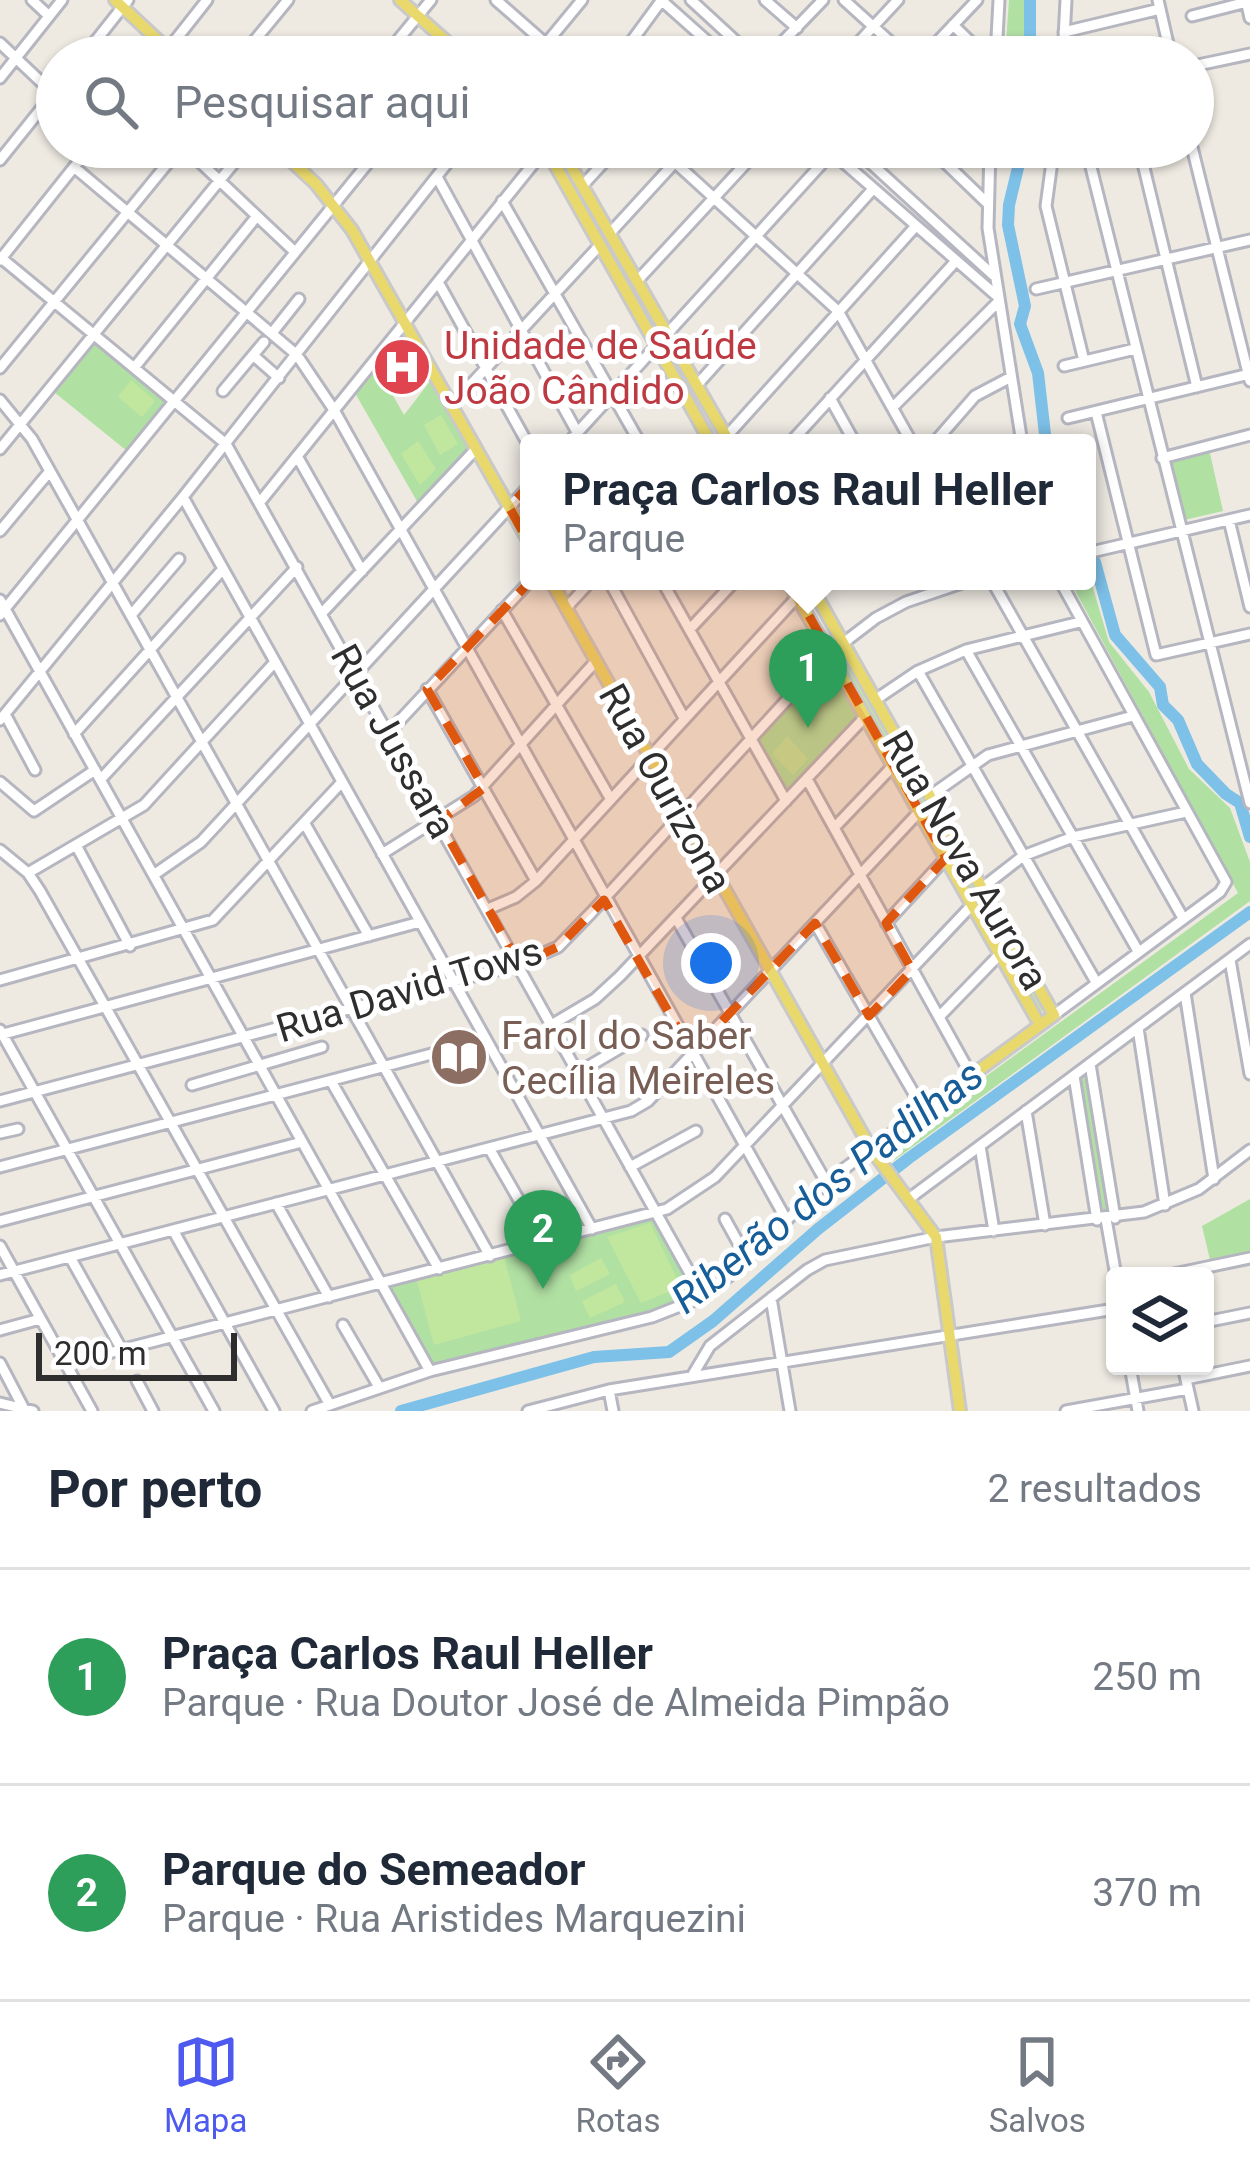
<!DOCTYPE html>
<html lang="pt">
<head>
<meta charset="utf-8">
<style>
	body { margin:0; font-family:Roboto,sans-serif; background:#f6f6f7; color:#1f2937 }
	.controls { position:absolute; right:36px; bottom:36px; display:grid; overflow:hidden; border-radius:12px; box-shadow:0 3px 9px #0004 }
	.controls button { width:108px; height:108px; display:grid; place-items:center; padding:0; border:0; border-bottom:3px solid #e0e1e3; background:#fff; color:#1f2937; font:60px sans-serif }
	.scale { position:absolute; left:36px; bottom:30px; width:201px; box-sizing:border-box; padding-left:12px; border:6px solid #2e2e2e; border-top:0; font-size:33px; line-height:42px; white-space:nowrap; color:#2e2e2e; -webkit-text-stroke:9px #fff; paint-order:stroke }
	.you { position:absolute; left:711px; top:963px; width:42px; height:42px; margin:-30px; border:9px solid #fff; border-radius:50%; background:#1a73e8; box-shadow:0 0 0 18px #1a73e833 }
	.badge { display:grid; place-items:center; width:78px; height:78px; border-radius:50%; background:#4e5aef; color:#fff; font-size:39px; font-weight:700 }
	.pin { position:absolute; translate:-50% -99px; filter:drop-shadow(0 3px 6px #0008) }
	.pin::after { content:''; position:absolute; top:63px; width:42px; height:36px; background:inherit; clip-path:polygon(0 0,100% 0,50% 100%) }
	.popup { position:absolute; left:520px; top:434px; width:576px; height:156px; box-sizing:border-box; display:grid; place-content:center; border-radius:12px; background:#fff; filter:drop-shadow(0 3px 9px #0005); font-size:39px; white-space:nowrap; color:#747a83 }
	.popup b { font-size:45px; color:#1f2937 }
	.popup::after { content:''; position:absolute; left:50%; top:100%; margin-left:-24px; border:24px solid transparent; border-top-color:#fff }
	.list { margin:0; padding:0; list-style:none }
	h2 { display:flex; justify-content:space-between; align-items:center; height:156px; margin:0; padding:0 48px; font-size:51px }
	h2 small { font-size:39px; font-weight:400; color:#747a83 }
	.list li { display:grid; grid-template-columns:78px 1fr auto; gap:36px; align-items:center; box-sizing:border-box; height:216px; padding:0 48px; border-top:3px solid #e0e1e3 }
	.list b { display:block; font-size:45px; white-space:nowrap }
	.list p { margin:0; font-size:39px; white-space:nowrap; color:#747a83 }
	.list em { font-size:39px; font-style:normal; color:#747a83 }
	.icon { flex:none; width:66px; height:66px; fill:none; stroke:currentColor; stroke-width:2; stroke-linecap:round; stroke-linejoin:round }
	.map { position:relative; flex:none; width:1250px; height:1411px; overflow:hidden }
	.search { position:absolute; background:#fff; box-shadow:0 3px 9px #0004; left:36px; right:36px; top:36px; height:132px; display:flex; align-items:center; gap:30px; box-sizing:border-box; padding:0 42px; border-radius:66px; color:#747a83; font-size:45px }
	.sheet { height:588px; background:#fff }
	nav { display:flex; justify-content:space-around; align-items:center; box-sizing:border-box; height:168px; border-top:3px solid #e0e1e3; background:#fff; font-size:33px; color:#747a83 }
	nav a { display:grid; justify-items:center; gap:6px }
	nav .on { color:#4e5aef }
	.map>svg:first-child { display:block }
	.green { fill:#b1e0a3 }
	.pitch { fill:#c1e79f }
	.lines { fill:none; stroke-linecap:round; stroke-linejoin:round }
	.river { stroke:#7dc0e8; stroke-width:12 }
	.minor-casing { stroke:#b5b6c0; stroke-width:15 }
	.major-casing { stroke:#c9c9c9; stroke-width:16 }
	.minor { stroke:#fff; stroke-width:9 }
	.major { stroke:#e9d96c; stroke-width:10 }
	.marked { fill:#df570e; fill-opacity:0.2; stroke:#df570e; stroke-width:9; stroke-dasharray:24 15; stroke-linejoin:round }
	.labels { text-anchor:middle; stroke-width:10; stroke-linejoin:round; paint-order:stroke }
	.health-label { font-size:39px; fill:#be3a42; stroke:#fff; text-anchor:start }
	.street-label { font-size:39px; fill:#2e2e2e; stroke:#fff }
	.education-label { font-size:39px; fill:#785e54; stroke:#fff; text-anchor:start }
	.water-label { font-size:42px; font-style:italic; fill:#175e99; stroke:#fff }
</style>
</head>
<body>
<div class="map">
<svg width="1250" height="1411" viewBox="0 0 1250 1411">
	<rect width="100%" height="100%" fill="#eeeae2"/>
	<path class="green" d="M1009 0H1025V57H1005Z
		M93 342 166 403 127 451 54 392Z
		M377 367 404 415 431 380 469 447 418 503 355 393Z
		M1209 449 1223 511 1180 521 1164 459Z
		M1087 568 1109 642 1149 692 1189 769 1230 808 1250 862V901L893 1161 886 1149 1238 893 1070 581H1087Z
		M827 664 858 719 789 794 758 736Z
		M1083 1074 1088 1076 1107 1213 1099 1211 1079 1081Z
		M1250 1199V1251L1210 1260 1202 1226Z
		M654 1216 698 1294 656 1313 433 1367 387 1284Z"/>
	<path class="pitch" d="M131 380 155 401 142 417 118 397Z
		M441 415 458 444 440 455 424 425Z
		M418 441 436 469 420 485 401 454Z
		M845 654 1045 1008 1039 1014 837 659Z
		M787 736 808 759 793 775 772 754Z
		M650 1223 681 1287 641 1303 607 1237Z
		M504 1257 521 1321 434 1345 417 1281Z
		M601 1258 610 1274 576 1291 570 1275Z
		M616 1284 625 1302 590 1318 582 1301Z"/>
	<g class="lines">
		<path class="river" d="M1030 57V0
			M1023 147 1009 205 1008 225 1025 306 1020 324 1038 373 1046 443
			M1095 562 1115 635 1160 687 1163 705 1178 720 1197 764 1226 794 1240 803 1250 837
			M401 1411 594 1357 669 1352 713 1321 818 1229 909 1158 1250 912"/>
		<defs>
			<path id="minor" d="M32 0 49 16
				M496 0 546 44
				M661 0 725 57
				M691 0 753 57
				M765 0 797 28
				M844 0 907 57
				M1158 0 1171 57
				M1246 0 1250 18
				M1192 16 1247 2
				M953 25 986 57
				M1064 32 1160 9
				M0 43 57 97
				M630 44 644 57
				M83 57 128 0
				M162 57 207 0
				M241 57 288 0
				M384 57 431 0
				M535 57 582 0
				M620 57 661 1
				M768 57 823 0
				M845 57 898 0
				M923 57 977 0
				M996 57 999 0
				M1063 57 1066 0
				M1193 66 1250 54
				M0 78 62 0
				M184 147 295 252
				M658 147 838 311 912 443
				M826 147 997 296
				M853 147 993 275
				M929 147 987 203
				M990 147 988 228 1022 443
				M1054 147 1046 206 1084 361
				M1086 147 1250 803
				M1139 147 1197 387
				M1192 147 1250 381
				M1053 153 1085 147
				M0 160 57 89
				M296 164 310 147
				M74 167 297 355 334 410 786 1219
				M437 177 583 443
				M584 184 618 147
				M502 201 640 443
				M611 232 689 147
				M0 257 226 444 702 1295
				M0 260 90 147
				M638 280 761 147
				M438 282 529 446
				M1036 289 1250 240
				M272 333 299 299
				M253 355 279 378
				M1064 366 1135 349
				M0 368 181 147
				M134 368 257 216
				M697 385 873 189
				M223 391 264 342
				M830 398 855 443
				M0 400 32 439 490 1256
				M451 406 600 245
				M893 407 998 302
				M1096 412 1156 655 1250 634
				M1068 418 1249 374
				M726 437 915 227
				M568 443 837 147
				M790 443 955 262
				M934 443 975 396 1011 377
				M0 449 247 147
				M297 456 362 571
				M1162 458 1250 435
				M183 497 592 1229
				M260 502 547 147
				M1229 520 1250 607
				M0 531 50 471
				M1087 553 1250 515
				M609 581 684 718
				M662 581 786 801
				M992 581 1183 918
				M0 600 430 1371
				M566 608 591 581
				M502 610 610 798
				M322 613 476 449
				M132 614 179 559
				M0 615 381 147
				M690 629 735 581
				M966 650 1138 951
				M918 671 1096 982
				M427 689 536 881
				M875 700 918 671 966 650 1080 622
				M5 714 35 770
				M0 720 183 497 460 147
				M389 732 530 581
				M74 734 223 569
				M101 779 297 567
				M807 779 971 1075
				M0 782 34 811 95 770
				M930 796 988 755 1133 716
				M305 824 369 936
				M834 828 893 766
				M76 845 130 946
				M0 850 28 873 40 891 330 1405
				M382 854 474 796 596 661
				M28 873 144 805 275 662
				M155 874 201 842 529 486
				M982 888 1023 856 1073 837 1186 812
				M488 909 516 897 536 881 797 597
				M676 918 826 1182
				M815 923 924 1111
				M886 923 946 858
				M1230 960 1250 1074
				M0 980 213 920 342 782
				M1185 993 1214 1179
				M1054 1015 1220 892 1226 882 1060 581
				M939 1017 1000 954
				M553 1024 595 999 620 976 865 717
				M1138 1028 1165 1205
				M0 1030 214 1411
				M0 1035 420 922
				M1090 1064 1115 1218
				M579 1072 642 1035
				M1074 1076 1097 1220
				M331 1081 439 1269
				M192 1085 322 1047
				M0 1101 519 964 558 947 591 913 829 654 876 618 906 602 968 581
				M1026 1111 1045 1225
				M0 1133 18 1129
				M980 1146 994 1231
				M489 1148 543 1242
				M0 1167 485 1040
				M630 1167 696 1131
				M910 1198 1250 944
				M276 1203 329 1297
				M725 1219 746 1257
				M1106 1219 1116 1276
				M0 1221 302 1142
				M173 1230 274 1411
				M0 1246 92 1411
				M70 1257 122 1350
				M0 1275 631 1111 648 1101 919 812
				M1164 1276 1250 1258
				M771 1298 790 1411
				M1205 1322 1250 1313
				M343 1325 379 1387
				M0 1330 40 1319
				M0 1363 24 1409
				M66 1364 667 1209 715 1177 972 905
				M1130 1366 1138 1411
				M1183 1366 1193 1411
				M692 1376 710 1346 807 1270 825 1260 936 1237 1144 1212 1199 1189 1250 1150
				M1186 1379 1250 1366
				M137 1381 153 1411
				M609 1390 613 1411
				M0 1403 33 1411
				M312 1411 430 1371 652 1317 695 1300 729 1276 826 1182 871 1149
				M528 1411 609 1390 1115 1309
				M1066 1411 1188 1389"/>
			<path id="major" d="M115 0 176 57
				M400 0 464 57
				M276 147 316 184 352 230 529 542
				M545 147 711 443
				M560 147 730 443
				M551 581 871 1149 936 1237 960 1411
				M788 581 1040 1025
				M808 581 1054 1015 871 1149"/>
		</defs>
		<use href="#minor" class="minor-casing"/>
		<use href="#major" class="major-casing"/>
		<use href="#minor" class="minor"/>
		<use href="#major" class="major"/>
	</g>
	<path class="marked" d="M713 446 946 858 886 923 912 970 869 1016 815 923 692 1053 604 900 558 947 519 964 439 821 484 788 427 689 543 568 509 507 543 471 602 569Z"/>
	<defs>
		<symbol id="hospital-disc" viewBox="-11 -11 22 22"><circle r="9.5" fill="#e0444e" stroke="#fff"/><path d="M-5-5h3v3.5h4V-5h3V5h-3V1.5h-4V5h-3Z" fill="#fff"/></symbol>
		<symbol id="library-disc" viewBox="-11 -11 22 22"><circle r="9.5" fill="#8d6e63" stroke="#fff"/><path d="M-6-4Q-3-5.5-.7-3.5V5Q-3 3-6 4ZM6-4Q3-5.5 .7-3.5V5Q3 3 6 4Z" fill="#fff"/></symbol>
	</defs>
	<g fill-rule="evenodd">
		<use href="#hospital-disc" x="369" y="334" width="66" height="66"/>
		<use href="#library-disc" x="426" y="1024" width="66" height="66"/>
	</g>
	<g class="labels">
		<g class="health-label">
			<text x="444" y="359">Unidade de Saúde<tspan x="444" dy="45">João Cândido</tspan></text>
		</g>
		<g class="street-label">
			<text transform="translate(394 741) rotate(61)" y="14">Rua Jussara</text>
			<text transform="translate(666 788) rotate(61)" y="14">Rua Ourizona</text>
			<text transform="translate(966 860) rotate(60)" y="14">Rua Nova Aurora</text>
			<text transform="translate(409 989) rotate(-17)" y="14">Rua David Tows</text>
		</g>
		<g class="education-label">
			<text x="501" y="1049">Farol do Saber<tspan x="501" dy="45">Cecília Meireles</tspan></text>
		</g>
		<g class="water-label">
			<text transform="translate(827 1186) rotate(-38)" y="15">Riberão dos Padilhas</text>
		</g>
	</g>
</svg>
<div class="controls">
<button><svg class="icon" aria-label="layers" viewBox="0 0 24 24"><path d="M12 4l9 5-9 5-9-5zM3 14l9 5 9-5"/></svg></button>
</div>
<div class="scale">200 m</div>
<div class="you"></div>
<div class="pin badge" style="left:808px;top:728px;background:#2e9e5b">1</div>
<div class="popup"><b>Praça Carlos Raul Heller</b>Parque</div>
<div class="pin badge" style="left:543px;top:1289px;background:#2e9e5b">2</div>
<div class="search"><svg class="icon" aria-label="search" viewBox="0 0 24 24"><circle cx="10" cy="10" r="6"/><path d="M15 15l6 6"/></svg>Pesquisar aqui</div>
</div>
<section class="sheet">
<h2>Por perto<small>2 resultados</small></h2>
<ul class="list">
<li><span class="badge" style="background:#2e9e5b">1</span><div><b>Praça Carlos Raul Heller</b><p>Parque · Rua Doutor José de Almeida Pimpão</p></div><em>250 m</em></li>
<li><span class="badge" style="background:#2e9e5b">2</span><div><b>Parque do Semeador</b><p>Parque · Rua Aristides Marquezini</p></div><em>370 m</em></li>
</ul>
</section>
<nav>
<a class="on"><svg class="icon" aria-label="map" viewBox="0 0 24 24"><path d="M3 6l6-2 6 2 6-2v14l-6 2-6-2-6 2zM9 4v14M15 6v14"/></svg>Mapa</a>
<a><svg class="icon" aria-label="directions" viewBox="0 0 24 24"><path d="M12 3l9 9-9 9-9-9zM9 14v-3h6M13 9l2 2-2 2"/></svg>Rotas</a>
<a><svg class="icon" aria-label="saved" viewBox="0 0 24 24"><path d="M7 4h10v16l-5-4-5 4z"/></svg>Salvos</a>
</nav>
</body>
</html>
